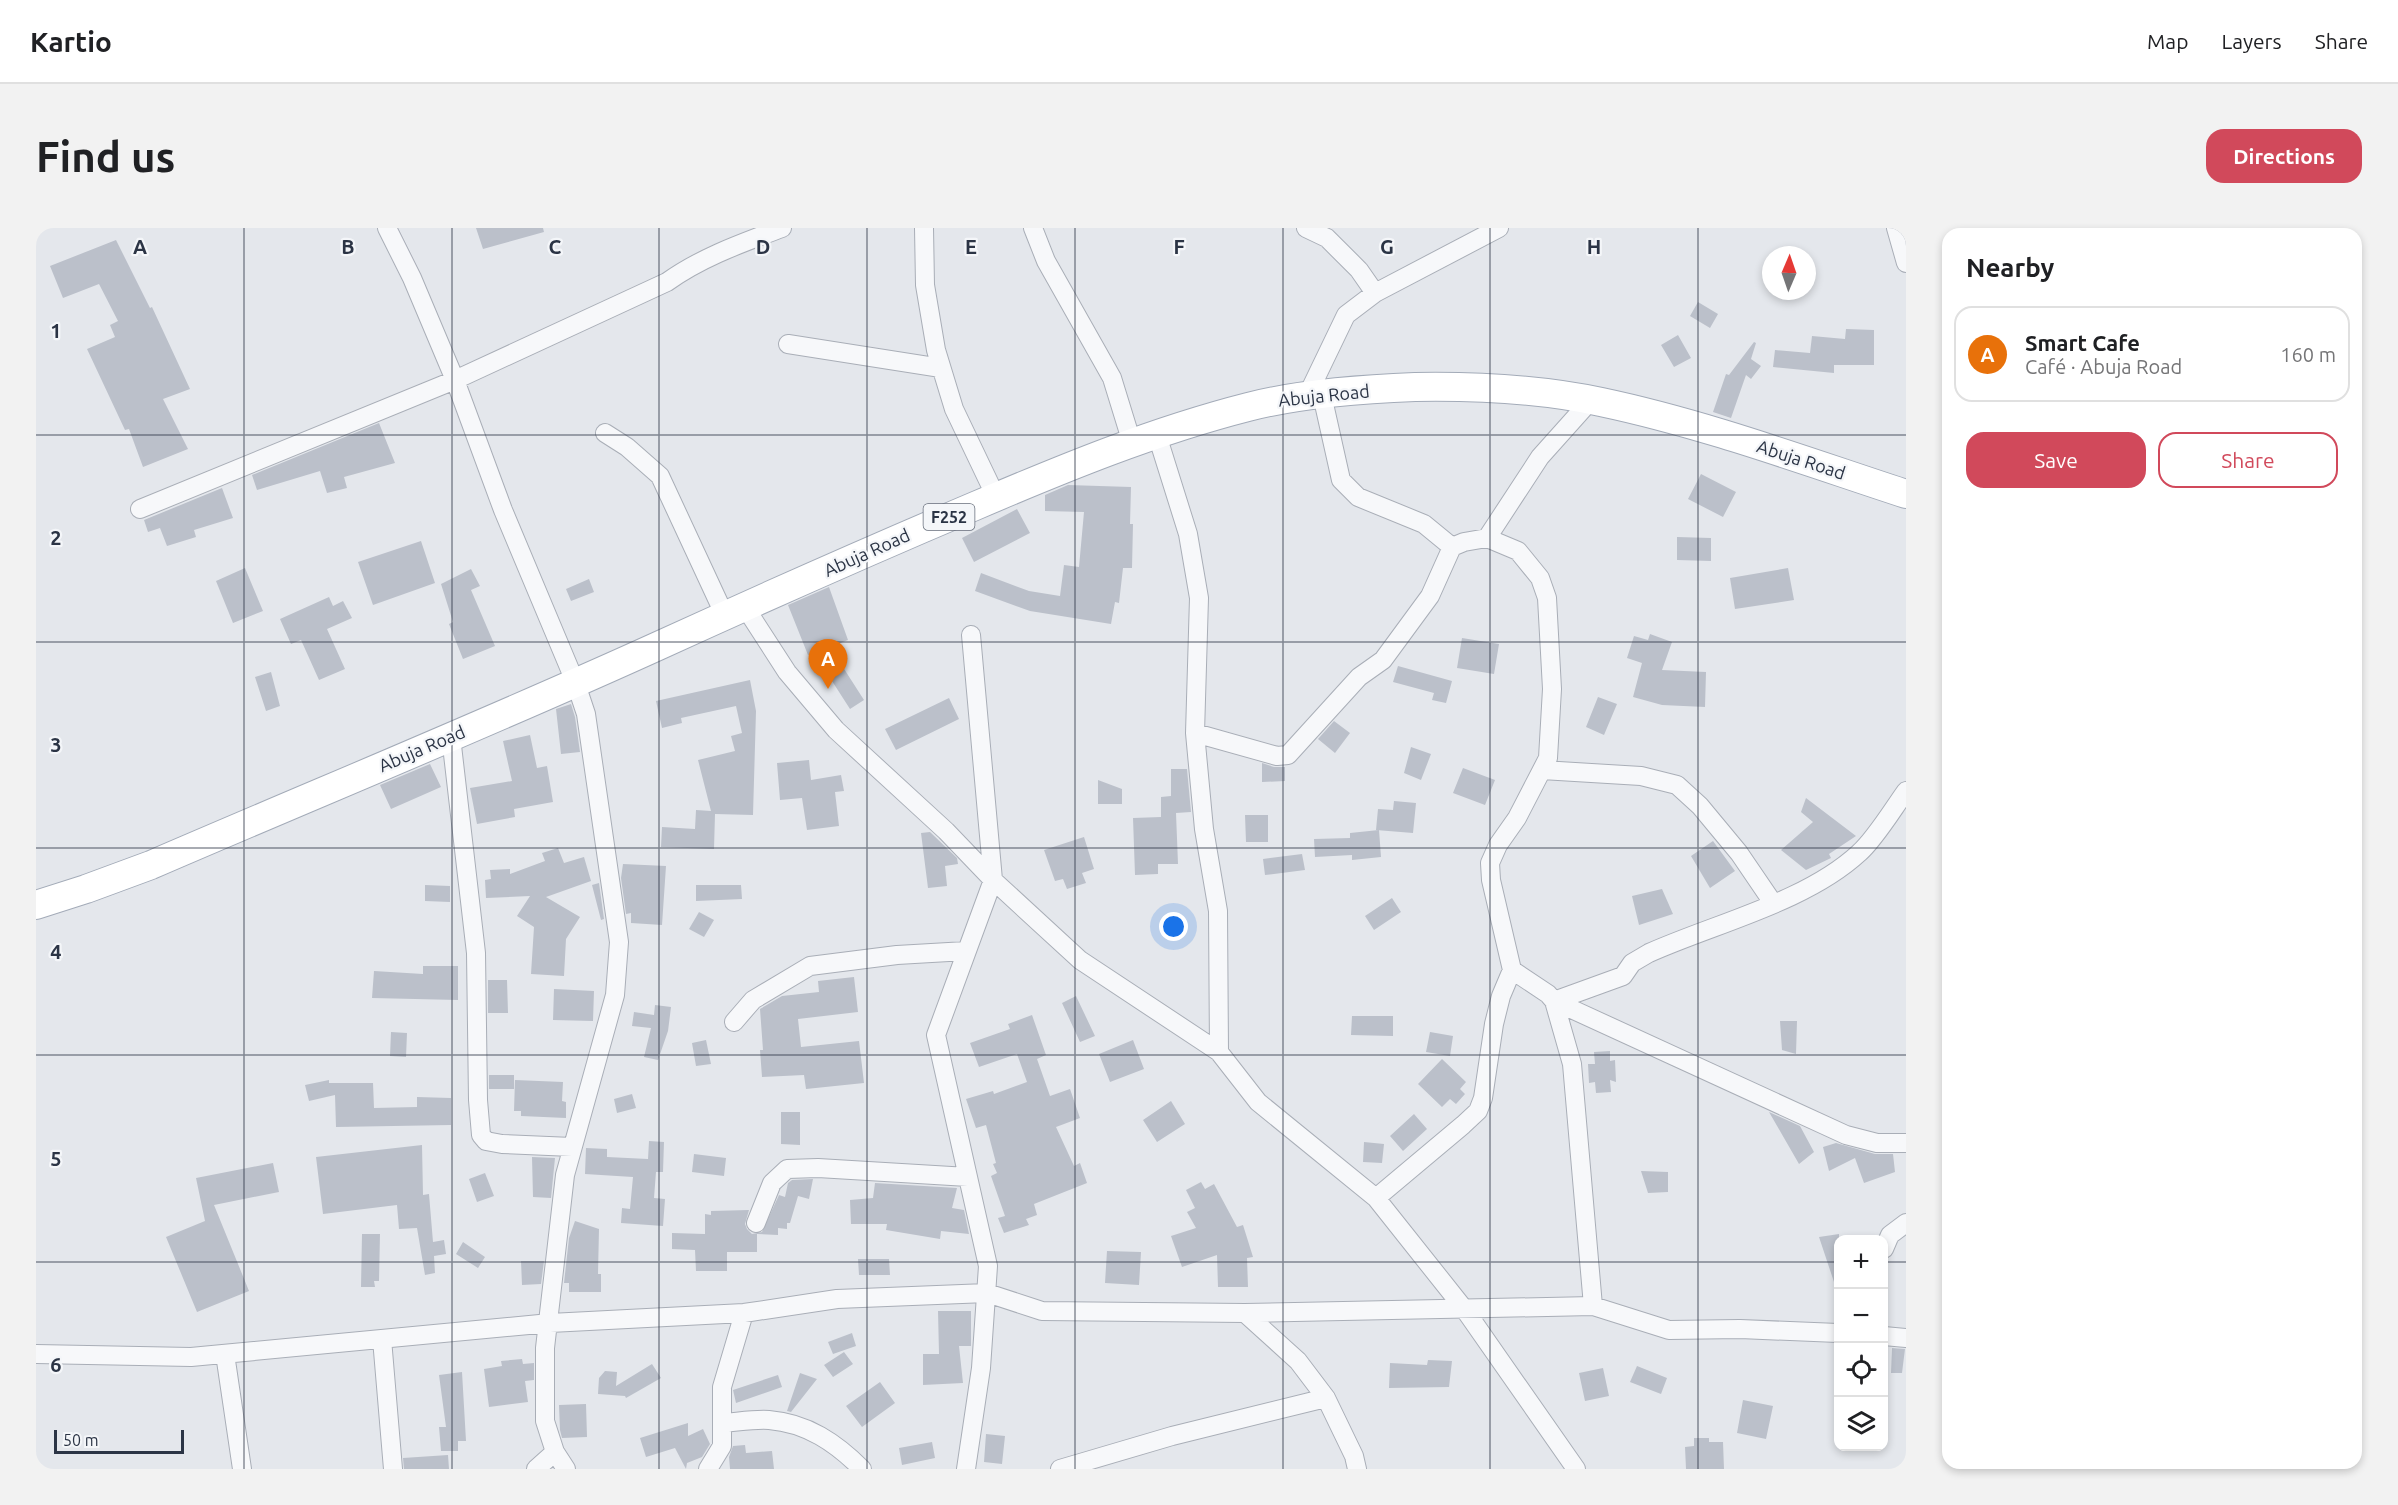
<!DOCTYPE html>
<html lang="en">
<head>
<meta charset="utf-8">
<style>
	body { margin:0; font-family:Ubuntu,sans-serif; background:#f2f2f2; color:#202124 }
	.controls { position:absolute; right:18px; bottom:18px; display:grid; overflow:hidden; border-radius:12px; box-shadow:0 3px 9px #0003 }
	.controls button { width:54px; height:54px; display:grid; place-items:center; padding:0; border:0; border-bottom:2px solid #e0e0e0; background:#fff; color:#202124; font:30px sans-serif }
	.compass { position:absolute; left:1726px; top:18px; width:54px; height:54px; border-radius:50%; background:#fff; box-shadow:0 3px 9px #0003; rotate:2deg }
	.scale { position:absolute; left:18px; bottom:15px; width:130px; box-sizing:border-box; padding-left:6px; border:3px solid #2b3445; border-top:0; font-size:16px; line-height:21px; white-space:nowrap; color:#2b3445; -webkit-text-stroke:4px #f4f6f9; paint-order:stroke }
	.you { position:absolute; left:1138px; top:699px; width:21px; height:21px; margin:-15px; border:4px solid #fff; border-radius:50%; background:#1a73e8; box-shadow:0 0 0 9px #1a73e833 }
	.badge { display:grid; place-items:center; width:39px; height:39px; border-radius:50%; background:#d1495b; color:#fff; font-size:20px; font-weight:700 }
	.pin { position:absolute; translate:-50% -50px; filter:drop-shadow(0 2px 3px #0008) }
	.pin::after { content:''; position:absolute; top:32px; width:21px; height:18px; background:inherit; clip-path:polygon(0 0,100% 0,50% 100%) }
	.list { margin:0; padding:0; list-style:none }
	h2 { display:flex; justify-content:space-between; align-items:center; height:78px; margin:0; padding:0 24px; font-size:26px }
	h2 small { font-size:20px; font-weight:400; color:#757577 }
	.list li { display:grid; grid-template-columns:39px 1fr auto; gap:18px; align-items:center; box-sizing:border-box; height:96px; margin:0 12px 12px; padding:0 12px; border:2px solid #e0e0e0; border-radius:18px }
	.list b { display:block; font-size:22px; white-space:nowrap }
	.list p { margin:0; font-size:20px; white-space:nowrap; color:#757577 }
	.list em { font-size:20px; font-style:normal; color:#757577 }
	.actions { display:flex; gap:12px; padding:18px 24px }
	.actions a { flex:1; padding:14px 0; border:2px solid #d1495b; border-radius:18px; text-align:center; font-size:21px; color:#d1495b }
	.actions .main { background:#d1495b; color:#fff }
	.icon { flex:none; width:33px; height:33px; fill:none; stroke:currentColor; stroke-width:2; stroke-linecap:round; stroke-linejoin:round }
	.map { position:relative; flex:none; width:1870px; height:1241px; overflow:hidden; border-radius:18px }
	header { display:flex; align-items:center; gap:36px; box-sizing:border-box; height:84px; padding:0 30px; background:#fff; border-bottom:2px solid #e0e0e0 }
	header strong { font-size:28px }
	nav { display:flex; gap:33px; margin-inline-start:auto; font-size:21px }
	.intro { display:flex; align-items:center; justify-content:space-between; box-sizing:border-box; height:144px; padding:0 36px }
	h1 { margin:0; font-size:42px }
	.button { padding:15px 27px; border-radius:18px; background:#d1495b; color:#fff; font-size:21px; font-weight:700 }
	main { display:flex; gap:36px; padding:0 36px }
	aside { flex:1; background:#fff; border-radius:18px; box-shadow:0 3px 9px #0003 }
	.map>svg:first-child { display:block }
	.building { fill:#bbc0ca }
	.lines { fill:none; stroke-linecap:round; stroke-linejoin:round }
	.street-casing { stroke:#a9aeb7; stroke-width:20 }
	.primary-casing { stroke:#a3abb8; stroke-width:30 }
	.street { stroke:#f7f8fa; stroke-width:18 }
	.primary { stroke:#fff; stroke-width:28 }
	.grid { fill:none; stroke:#2b3445; stroke-width:1.5; stroke-opacity:0.55 }
	.labels { text-anchor:middle; stroke-width:4.5; stroke-linejoin:round; paint-order:stroke }
	.shield { fill:#f4f6f9; stroke:#676e7b; stroke-width:1.5 }
	.shield-label { font-size:16px; font-weight:bold; fill:#2b3445 }
	.street-label { font-size:18px; fill:#2b3445; stroke:#f4f6f9 }
	.grid-label { font-size:20px; text-anchor:middle; font-weight:bold; fill:#2b3445; stroke:#f4f6f9; stroke-width:4.5; stroke-linejoin:round; paint-order:stroke }
</style>
</head>
<body>
<header>
<strong>Kartio</strong>
<nav><a>Map</a><a>Layers</a><a>Share</a></nav>
</header>
<div class="intro"><h1>Find us</h1><a class="button">Directions</a></div>
<main>
<div class="map">
<svg width="1870" height="1241" viewBox="0 0 1870 1241">
	<rect width="100%" height="100%" fill="#e4e7ec"/>
	<path class="building" d="M440 0H507L508 4 447 21Z
		M80 12 114 80 116 79 154 161 127 171 152 221 107 239 93 201 89 202 51 121 79 109 74 97 82 93 63 56 27 70 14 38Z
		M1662 74 1682 86 1674 100 1654 88Z
		M1810 101 1838 102V137H1798V145L1737 139 1739 122 1774 125 1776 108 1809 111Z
		M1642 107 1655 130 1638 139 1625 117Z
		M1718 114 1720 115 1715 131 1725 138 1715 151 1710 147 1695 190 1677 184 1690 146 1693 147Z
		M343 195 359 235 308 249 311 260 291 265 284 243 221 262 216 247Z
		M1665 246 1700 264 1687 289 1652 271Z
		M1032 257 1095 259 1094 296H1097L1096 340H1087L1083 375 1079 374 1075 396 994 383 939 363 945 345 993 363 1024 368 1028 337 1043 339 1048 284 1009 283V267Z
		M186 260 197 290 158 302 160 309 131 318 124 300 112 304 108 292Z
		M981 281 994 305 938 334 926 310Z
		M1641 309 1675 310V333L1641 332Z
		M385 313 399 355 337 377 322 334Z
		M209 340 227 383 197 395 180 353Z
		M1752 340 1758 372 1699 381 1694 350Z
		M435 341 444 358 435 362 459 418 427 431 413 396 417 394 405 356Z
		M553 351 558 364 535 373 530 361Z
		M793 359 812 412 794 419 828 472 814 481 778 425 772 427 752 377Z
		M293 369 297 378 307 373 316 390 291 401 309 441 283 452 265 412 255 416 244 391Z
		M1614 406 1636 414 1626 442 1670 444 1669 479 1626 477 1597 469 1606 435 1591 430 1598 408 1612 412Z
		M1426 410 1463 416 1458 446 1421 440Z
		M1362 438 1416 453 1410 475 1396 472 1398 465 1357 454Z
		M235 444 244 478 230 483 219 449Z
		M714 452 720 483 717 587 679 586 678 621 625 619 626 599 659 601 660 582 675 583 662 532 699 523 695 508 706 505 700 478 645 490 646 495 626 500 620 473Z
		M1562 469 1581 476 1568 507 1550 499Z
		M913 470 923 491 860 522 849 501Z
		M535 476 539 489 544 524 525 526 520 481Z
		M1298 493 1314 505 1299 525 1282 511Z
		M494 507 501 540 511 538 517 574 478 581 479 589 441 596 434 560 476 553 467 513Z
		M1375 519 1395 526 1385 552 1368 545Z
		M773 532 775 552 805 547 808 563 799 564 803 598 771 602 766 570 744 572 741 535Z
		M1226 535 1238 539H1249V553L1226 554Z
		M394 536 405 559 355 581 344 557Z
		M1427 540 1459 552 1449 577 1417 565Z
		M1135 541H1151L1155 584 1140 585 1142 636H1122V646L1099 647 1097 590 1125 589V569L1135 568Z
		M1062 552 1086 561V576H1062Z
		M1770 570 1820 608 1793 626 1795 630 1770 642 1745 622 1777 594 1765 584Z
		M1358 573 1380 575 1377 605 1340 602 1342 581 1357 582Z
		M1209 587H1232V614H1210Z
		M1343 602 1345 629 1316 632V627L1279 629 1278 611 1314 610V605Z
		M894 604 921 630 922 636 909 638 911 658 892 660 885 605Z
		M1048 609 1058 641 1046 645 1050 655 1031 661 1027 651 1019 653 1008 622Z
		M1677 613 1699 643 1674 660 1655 628Z
		M522 620 528 635 548 629 555 653 510 669 544 689 530 711 528 748 495 746 498 699 481 688 494 668 450 670 449 652 455 651 454 642 474 641V646L509 633 506 625Z
		M1266 626 1269 642 1229 647 1227 631Z
		M587 636 630 638 626 697 595 695V685L590 686 585 650Z
		M563 655 568 691 565 692 556 657Z
		M389 657 414 658V674L389 673Z
		M660 657H705L706 671 660 673Z
		M1626 661 1637 686 1603 697 1596 668Z
		M1356 670 1365 684 1338 702 1329 688Z
		M663 684 678 692 668 709 653 701Z
		M387 738H422V772L336 770 338 743 387 746Z
		M818 749 822 784 762 791 765 819 823 813 828 855 770 861 768 847 726 849 724 822H727L724 781 746 768 783 764 782 753Z
		M452 752H471L472 785H452Z
		M518 761 558 763 557 793 517 792Z
		M1040 768 1059 808 1044 814 1026 775Z
		M619 777 635 779 632 803 622 832 608 829 615 800 596 798 598 784 618 787Z
		M996 787 1010 827 1001 831 1014 868 1034 861 1044 890 1020 899 1038 938 1044 935 1051 955 998 976 1001 987 990 991 993 997 968 1005 962 990 969 988 955 948 961 945 957 936 960 935 950 897 940 900 930 871 957 863 958 866 991 854 981 826 943 839 934 815 974 801 972 796Z
		M1316 788H1357V808L1315 807Z
		M1744 793H1761L1760 826 1746 822Z
		M355 804 371 805 370 829 354 828Z
		M1394 804 1417 808 1414 828 1390 824Z
		M670 812 675 836 660 838 656 815Z
		M1097 812 1108 841 1074 854 1063 826Z
		M1574 823V833L1579 832 1580 854 1574 852 1575 864 1560 865 1559 854 1553 855 1552 836H1559L1558 824Z
		M1406 831 1430 854 1424 861 1429 866 1420 876 1414 871 1406 879 1382 856Z
		M453 847H478V861H453Z
		M293 852V855H337L338 880 381 879V869L415 870V897L300 899 299 867 273 873 269 857Z
		M479 852 527 854 526 873 530 874V890L485 888V883H478Z
		M596 866 600 880 581 885 578 871Z
		M1135 873 1149 896 1121 914 1107 892Z
		M745 884H764V917L745 916Z
		M1733 884 1764 898 1778 924 1763 936Z
		M1378 886 1391 901 1367 923 1354 908Z
		M613 913 628 914 627 944H620L618 970 629 971 627 998 585 995 586 980 594 981 597 949 549 946 550 920 571 921V929L612 931Z
		M1328 914 1348 916 1346 935 1327 934Z
		M1800 915 1839 926H1857L1859 944 1828 955 1819 930 1793 943 1787 919Z
		M386 917 387 967 393 966 397 1014 408 1012 410 1026 398 1028 399 1045 389 1047 381 1000 363 1001 361 977 287 986 280 929Z
		M658 926 690 930 688 948 656 944Z
		M496 929 519 930 515 970 497 969Z
		M237 935 243 964 178 977 213 1063 161 1084 130 1009 169 993 160 950Z
		M1605 943 1632 944V964L1612 965Z
		M449 945 458 968 441 974 433 951Z
		M777 951 773 971 762 968 754 995H751V1001L742 1000V1007L721 1006V1024H691V1043H660L659 1022 636 1021V1005L669 1006V986L675 987V983L713 982 709 996 711 1001 716 1006 726 1004 743 967 749 969 752 955 756 952Z
		M1165 954 1169 961 1178 956 1201 999 1207 997 1217 1029 1211 1030 1212 1059H1182L1181 1027 1146 1039 1135 1008 1160 1000 1151 984 1159 980 1150 962Z
		M839 955 921 960 916 980 928 982 933 1006 905 1003 904 1011 850 1002 851 996H815L814 972 837 970Z
		M539 993 563 1001 562 1046H565V1064H533V1055H528L533 1010Z
		M326 1006H344L343 1053H338L339 1059H325Z
		M1803 1006V1060H1800L1783 1009Z
		M427 1014 449 1029 442 1040 420 1026Z
		M1071 1023 1105 1024 1103 1057 1069 1055Z
		M822 1031H853L854 1047H823Z
		M485 1033H508L505 1056 486 1057Z
		M902 1083H935V1118H923L927 1155 887 1157V1126H903Z
		M816 1105 820 1118 797 1126 792 1114Z
		M1856 1120 1869 1121 1866 1145H1855Z
		M808 1124 817 1136 797 1149 788 1137Z
		M486 1131 487 1136 498 1135V1152L489 1153 492 1174 453 1179 448 1141 466 1138 465 1133Z
		M1392 1132 1416 1133 1413 1159 1353 1160 1354 1135 1391 1137Z
		M616 1136 625 1150 590 1170 589 1168 562 1166 563 1150 569 1143 581 1144 580 1158Z
		M1601 1138 1631 1150 1625 1166 1594 1154Z
		M1567 1140 1573 1168 1549 1173 1543 1145Z
		M426 1144 430 1213H422V1223H405L403 1199H410L403 1147Z
		M764 1145 781 1151 755 1184 751 1183Z
		M742 1147 746 1159 700 1175 697 1162Z
		M844 1154 859 1175 826 1199 810 1178Z
		M1707 1172 1737 1178 1730 1211 1701 1205Z
		M550 1176 551 1209 526 1210 524 1202 523 1177Z
		M652 1195V1208L667 1201 674 1216 666 1229 651 1235 650 1241 639 1220 610 1229 604 1210Z
		M950 1206 969 1208 966 1236 948 1234Z
		M1658 1210H1673V1214H1687L1688 1241H1650L1649 1219 1658 1218Z
		M896 1214 899 1230 866 1237 863 1220Z
		M709 1217 710 1225 736 1223 738 1241H694L693 1229 697 1218Z
		M412 1227 413 1241H368L367 1230Z"/>
	<g class="lines">
		<defs>
			<path id="street" d="M351 0 376 50 419 152 467 282 540 456 550 486 583 714 579 767 529 947 509 1120V1193L519 1224 530 1241
				M888 0 889 57 900 122 918 181 960 269
				M997 0 1010 33 1076 150 1096 215
				M1270 0 1291 10 1323 42 1339 65
				M1860 0 1870 35
				M752 116 905 140
				M1286 167 1305 252 1322 269 1388 296 1416 319
				M1271 168 1310 87 1339 65 1463 0
				M569 205 591 219 624 248 689 388
				M1121 207 1152 306 1163 370 1159 505 1168 601 1182 683 1183 824
				M104 281 419 152 631 54C666 29 706 15 746 0
				M709 379 751 444 800 502 910 603 957 652 1044 732 1183 824 1222 874 1340 970 1429 1082 1540 1241
				M1159 505 1241 528 1252 527 1323 449 1347 432 1394 368 1416 319 1428 314 1451 310 1504 229 1555 172
				M415 509 440 725 442 872 445 907 450 913 466 916 536 919
				M1506 542 1605 548 1641 557 1664 578 1703 625 1737 675
				M1476 742 1512 766 1518 773 1536 836 1557 1078
				M1518 773 1587 748 1596 735 1613 725C1680 695 1770 674 1823 625 1839 611 1857 581 1870 563
				M1518 773 1810 907 1841 915H1870
				M698 794 717 772 774 738 861 727 930 723
				M1340 970 1427 897 1442 883 1447 870 1458 796 1465 768 1476 742 1455 652 1454 635 1462 617 1481 590 1512 530 1516 461 1511 370 1504 350 1482 323 1451 310
				M720 995 736 955 751 941 782 940 932 949
				M1848 1021 1854 1007 1870 995
				M1209 1085 1262 1133 1290 1170 1318 1228 1321 1241
				M1848 1108 1870 1110
				M346 1111 357 1241
				M0 1126 155 1129 514 1095 708 1085 801 1071 951 1065 1006 1083 1209 1085 1557 1078 1633 1102 1704 1101 1802 1105
				M189 1126 206 1241
				M686 1195C701 1194 718 1191 733 1192 771 1195 800 1215 826 1241
				M500 1241 519 1224
				M672 1241 686 1218V1159L708 1085
				M930 1241 945 1140 952 1038 900 807 957 652 935 407
				M1024 1241 1136 1208 1290 1170"/>
			<path id="primary" d="M0 677 50 661 115 637C284 564 455 494 622 418 727 370 833 323 939 278 1028 240 1118 203 1212 179 1262 166 1327 161 1379 159 1440 158 1505 161 1565 174 1669 196 1769 233 1870 266"/>
		</defs>
		<use href="#street" class="street-casing"/>
		<use href="#primary" class="primary-casing"/>
		<use href="#street" class="street"/>
		<use href="#primary" class="primary"/>
	</g>
	<path class="grid" d="M208 0V1241M416 0V1241M623 0V1241M831 0V1241M1039 0V1241M1247 0V1241M1454 0V1241M1662 0V1241M0 207H1870M0 414H1870M0 620H1870M0 827H1870M0 1034H1802M1848 1034H1870"/>
	<g class="labels">
		<rect class="shield" x="887.5" y="276" width="51" height="26" rx="4.5"/>
		<g class="shield-label">
			<text x="913" y="295">F252</text>
		</g>
		<g class="street-label">
			<text transform="translate(1288 168) rotate(-6)" y="6">Abuja Road</text>
			<text transform="translate(1765 232) rotate(18)" y="6">Abuja Road</text>
			<text transform="translate(831 325) rotate(-24)" y="6">Abuja Road</text>
			<text transform="translate(386 521) rotate(-23)" y="6">Abuja Road</text>
		</g>
	</g>
	<g class="grid-label">
		<text x="104" y="26">A</text>
		<text x="312" y="26">B</text>
		<text x="519" y="26">C</text>
		<text x="727" y="26">D</text>
		<text x="935" y="26">E</text>
		<text x="1143" y="26">F</text>
		<text x="1351" y="26">G</text>
		<text x="1558" y="26">H</text>
		<text x="20" y="110">1</text>
		<text x="20" y="317">2</text>
		<text x="20" y="524">3</text>
		<text x="20" y="731">4</text>
		<text x="20" y="938">5</text>
		<text x="20" y="1144">6</text>
	</g>
</svg>
<div class="controls">
<button>+</button>
<button>−</button>
<button><svg class="icon" aria-label="locate" viewBox="0 0 24 24"><circle cx="12" cy="12" r="6"/><path d="M12 2v4M12 18v4M2 12h4M18 12h4"/></svg></button>
<button><svg class="icon" aria-label="layers" viewBox="0 0 24 24"><path d="M12 4l9 5-9 5-9-5zM3 14l9 5 9-5"/></svg></button>
</div>
<svg class="compass" viewBox="-18 -18 36 36"><path d="M0-13l5 13h-10z" fill="#e53935"/><path d="M0 13l5-13h-10z" fill="#757577"/></svg>
<div class="scale">50 m</div>
<div class="you"></div>
<div class="pin badge" style="left:792px;top:461px;background:#e8710a">A</div>
</div>
<aside>
<h2>Nearby<small></small></h2>
<ul class="list">
<li><span class="badge" style="background:#e8710a">A</span><div><b>Smart Cafe</b><p>Café · Abuja Road</p></div><em>160 m</em></li>
</ul>
<div class="actions"><a class="main">Save</a><a>Share</a></div>
</aside>
</main>
</body>
</html>
